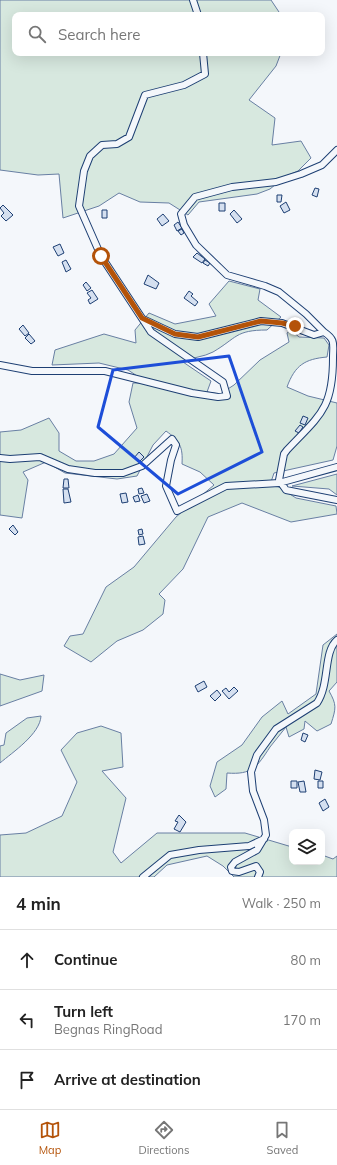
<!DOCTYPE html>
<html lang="en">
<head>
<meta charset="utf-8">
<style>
	body { margin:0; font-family:Mulish,sans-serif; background:#f2f2f2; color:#222 }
	.controls { position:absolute; right:12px; bottom:12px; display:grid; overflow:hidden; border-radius:8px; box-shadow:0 4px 16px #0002 }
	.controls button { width:36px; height:36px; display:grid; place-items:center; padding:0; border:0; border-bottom:1px solid #e0e0e0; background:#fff; color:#222; font:20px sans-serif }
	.stop { position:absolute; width:12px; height:12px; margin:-9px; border:3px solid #b45309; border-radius:50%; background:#fff }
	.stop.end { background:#b45309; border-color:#fff; box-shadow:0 1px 4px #0008 }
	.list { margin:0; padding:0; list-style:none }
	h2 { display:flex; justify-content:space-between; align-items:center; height:52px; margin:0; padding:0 16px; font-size:17px }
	h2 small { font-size:13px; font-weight:400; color:#767676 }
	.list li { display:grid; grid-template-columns:26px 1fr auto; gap:12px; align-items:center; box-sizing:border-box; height:60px; padding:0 16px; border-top:1px solid #e0e0e0 }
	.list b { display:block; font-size:15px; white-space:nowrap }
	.list p { margin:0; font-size:13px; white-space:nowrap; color:#767676 }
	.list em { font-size:13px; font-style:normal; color:#767676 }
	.icon { flex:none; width:22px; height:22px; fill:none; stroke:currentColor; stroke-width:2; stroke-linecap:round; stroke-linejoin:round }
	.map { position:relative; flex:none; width:337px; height:877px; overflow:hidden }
	.search { position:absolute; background:#fff; box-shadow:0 4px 16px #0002; left:12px; right:12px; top:12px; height:44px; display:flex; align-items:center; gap:10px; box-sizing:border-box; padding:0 14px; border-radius:8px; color:#767676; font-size:15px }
	.sheet { height:232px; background:#fff }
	nav { display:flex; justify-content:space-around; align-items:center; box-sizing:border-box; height:56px; border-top:1px solid #e0e0e0; background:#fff; font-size:11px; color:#767676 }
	nav a { display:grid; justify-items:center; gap:2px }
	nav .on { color:#b45309 }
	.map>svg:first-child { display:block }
	.green { fill:#d7e8df; stroke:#687fa3 }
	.building { fill:#d5e0f0; stroke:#1d3f73 }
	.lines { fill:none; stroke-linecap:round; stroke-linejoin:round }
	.street-casing { stroke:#1d3f73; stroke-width:8 }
	.street { stroke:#f4f7fb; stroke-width:6 }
	.route { stroke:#b45309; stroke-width:5 }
	.marked { fill:none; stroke:#1d4ed8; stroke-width:3; stroke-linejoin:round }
</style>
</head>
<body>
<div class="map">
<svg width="337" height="877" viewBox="0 0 337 877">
	<rect width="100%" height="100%" fill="#f4f7fb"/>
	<path class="green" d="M0 0H271L281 15H15V53H281L276 66 249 100 275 118 272 145 301 141 311 158 298 171 286 176 270 189 257 194 199 202 188 215 169 203 140 202 119 193 99 206 63 218 59 174 38 175 0 170Z
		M229 281 260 289 258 300 281 317 267 330C235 330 237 338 213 352 204 357 192 357 183 362L211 381 207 392 220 394 234 385 260 360 289 342 287 333 291 330 299 337 324 338 329 345 327 357C305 359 295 365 287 387L308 396 337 403V446L333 460 274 473 271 482 296 498 336 506 337 514 291 522 242 503 208 517 183 569 159 594 165 600 163 614 143 630 117 641 91 662 64 646 70 636 83 634 106 587 134 567 176 517 214 485 200 472 182 464C183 447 180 441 166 431L153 445 137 476 117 479 65 473 46 462 23 472 28 480 22 518 0 515V432L21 430 49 418 59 433V451L76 461H94L114 454 137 428 129 402 133 383H148L128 370 99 363 52 365 55 350 104 334 136 343 135 330 149 313 175 324 216 316 209 304Z
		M337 474V495L329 489 292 486Z
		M337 634V682L329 691C337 705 336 708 331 724L317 731 305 721 304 729 289 737 286 727C281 734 275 740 270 747 257 767 252 775 227 773L226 789 215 797 210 786 217 762 242 745 262 717 282 701 288 714 316 694 323 645Z
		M0 674 20 680 44 675 42 691 0 706Z
		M41 716C40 734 13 752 0 763V746L4 745 6 733 27 718Z
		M101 726 121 733 123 767 102 771 126 798 113 852 121 863 157 833H245L292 847V862H322V855L333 859 337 856V877H234L223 866 207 856 167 865 154 877H0V835L26 833 62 816 77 782 61 750 77 733Z"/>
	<path class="building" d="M315 188 319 189 317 197 312 195Z
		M277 195H282L281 202H277Z
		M286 202 290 210 284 213 280 206Z
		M219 203H225V211H219Z
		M3 205 13 215 6 221 1 216 4 213 0 208Z
		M102 210H107V218H102Z
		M234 210 242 219 237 223 230 214Z
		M163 214 169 221 162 226 157 219Z
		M178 222 182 228 177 231 174 225Z
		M182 229 184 233 181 235 178 231Z
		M60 244 64 253 58 256 53 247Z
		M197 253 205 259 202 263 193 257Z
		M66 260 71 269 66 272 62 262Z
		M205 260 210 263 208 266 203 263Z
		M148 275 159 283 156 289 144 284Z
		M86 282 91 288 87 291 83 285Z
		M92 290 98 299 90 304 88 300 91 298 87 293Z
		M189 291 193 294 191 296 198 302 195 306 184 298Z
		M23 325 29 333 25 336 19 329Z
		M29 334 35 341 31 344 25 338Z
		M303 416 308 418 305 425 300 423Z
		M300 425 303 427 299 433 295 431Z
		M139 452 144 457 139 462 134 458Z
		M64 479H68L69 488H63Z
		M142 488 144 493 139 494 138 489Z
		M63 489H68L71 502 64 503Z
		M126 493 128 502 122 503 120 494Z
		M147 494 150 501 144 503 141 496Z
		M138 495 140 501 135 502 133 497Z
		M13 525 18 532 15 535 9 529Z
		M142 529 143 534 139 535 138 530Z
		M143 536 145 544 139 545 138 537Z
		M204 681 207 687 198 692 195 686Z
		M234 687 238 691 229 699 222 691 226 688 229 692Z
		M217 690 221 695 215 701 210 696Z
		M303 733 308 735 305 742 301 740Z
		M315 770 322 772 320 780 314 779Z
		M291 781H297V788H291Z
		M304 781 306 792H300L298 782Z
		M318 781H323V788H318Z
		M325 799 329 807 323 811 319 803Z
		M179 815 186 822 180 832 174 829 178 822 175 821Z"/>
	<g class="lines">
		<defs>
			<path id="street" d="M193 0 198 15
				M143 319 175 334 198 337 261 321 282 323 314 335 324 332C336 340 333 344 333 358 333 409 320 415 287 450L284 454 279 480 286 490 337 500
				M324 332 306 314 279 292 265 286 227 275 196 245 184 225 181 214 195 197 232 187 276 182 301 174 322 165 337 150
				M0 365 32 371H105L192 393 218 397 227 396 223 382 151 332 101 256 79 206 84 171 90 156 102 145 117 144 129 137 145 95 184 85 205 74 203 53
				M0 458 10 459 40 457 68 469 95 473H123L142 466 172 439 176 445 171 460 166 486 177 511 226 486 279 483 337 467
				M143 877 170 855 199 850 249 846 264 839
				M258 877 260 872 256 866 239 872 232 871 231 867 235 862 257 850 266 835 264 820 253 791 251 772 257 755 276 729 317 703C330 684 323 652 337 640"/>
		</defs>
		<use href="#street" class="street-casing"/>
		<use href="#street" class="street"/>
	</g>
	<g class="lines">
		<path class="route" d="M101 256 142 318 175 334 198 337 261 321 282 323 295 326"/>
	</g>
	<path class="marked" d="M229 356 262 452 178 494 98 427 113 370Z"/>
</svg>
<div class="controls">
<button><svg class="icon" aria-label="layers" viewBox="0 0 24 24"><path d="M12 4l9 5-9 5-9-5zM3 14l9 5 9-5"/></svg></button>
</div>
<div class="stop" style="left:101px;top:256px"></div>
<div class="stop end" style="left:295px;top:326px"></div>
<div class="search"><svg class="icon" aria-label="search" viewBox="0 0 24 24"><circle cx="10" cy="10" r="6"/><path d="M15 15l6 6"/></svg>Search here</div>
</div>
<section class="sheet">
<h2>4 min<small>Walk · 250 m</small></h2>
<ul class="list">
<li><svg class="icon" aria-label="ahead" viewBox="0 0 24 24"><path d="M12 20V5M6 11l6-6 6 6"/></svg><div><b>Continue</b></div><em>80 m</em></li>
<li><svg class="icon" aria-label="left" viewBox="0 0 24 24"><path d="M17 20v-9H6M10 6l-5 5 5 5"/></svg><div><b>Turn left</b><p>Begnas RingRoad</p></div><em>170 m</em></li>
<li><svg class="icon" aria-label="arrive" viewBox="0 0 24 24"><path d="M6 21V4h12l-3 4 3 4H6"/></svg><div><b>Arrive at destination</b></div></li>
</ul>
</section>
<nav>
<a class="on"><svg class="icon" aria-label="map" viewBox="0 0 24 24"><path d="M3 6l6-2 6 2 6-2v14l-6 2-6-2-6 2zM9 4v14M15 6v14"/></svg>Map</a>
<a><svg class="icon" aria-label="directions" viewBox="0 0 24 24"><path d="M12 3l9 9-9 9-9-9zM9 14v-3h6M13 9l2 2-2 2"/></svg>Directions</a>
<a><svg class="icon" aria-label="saved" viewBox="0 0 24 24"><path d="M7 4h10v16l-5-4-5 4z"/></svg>Saved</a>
</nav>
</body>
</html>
